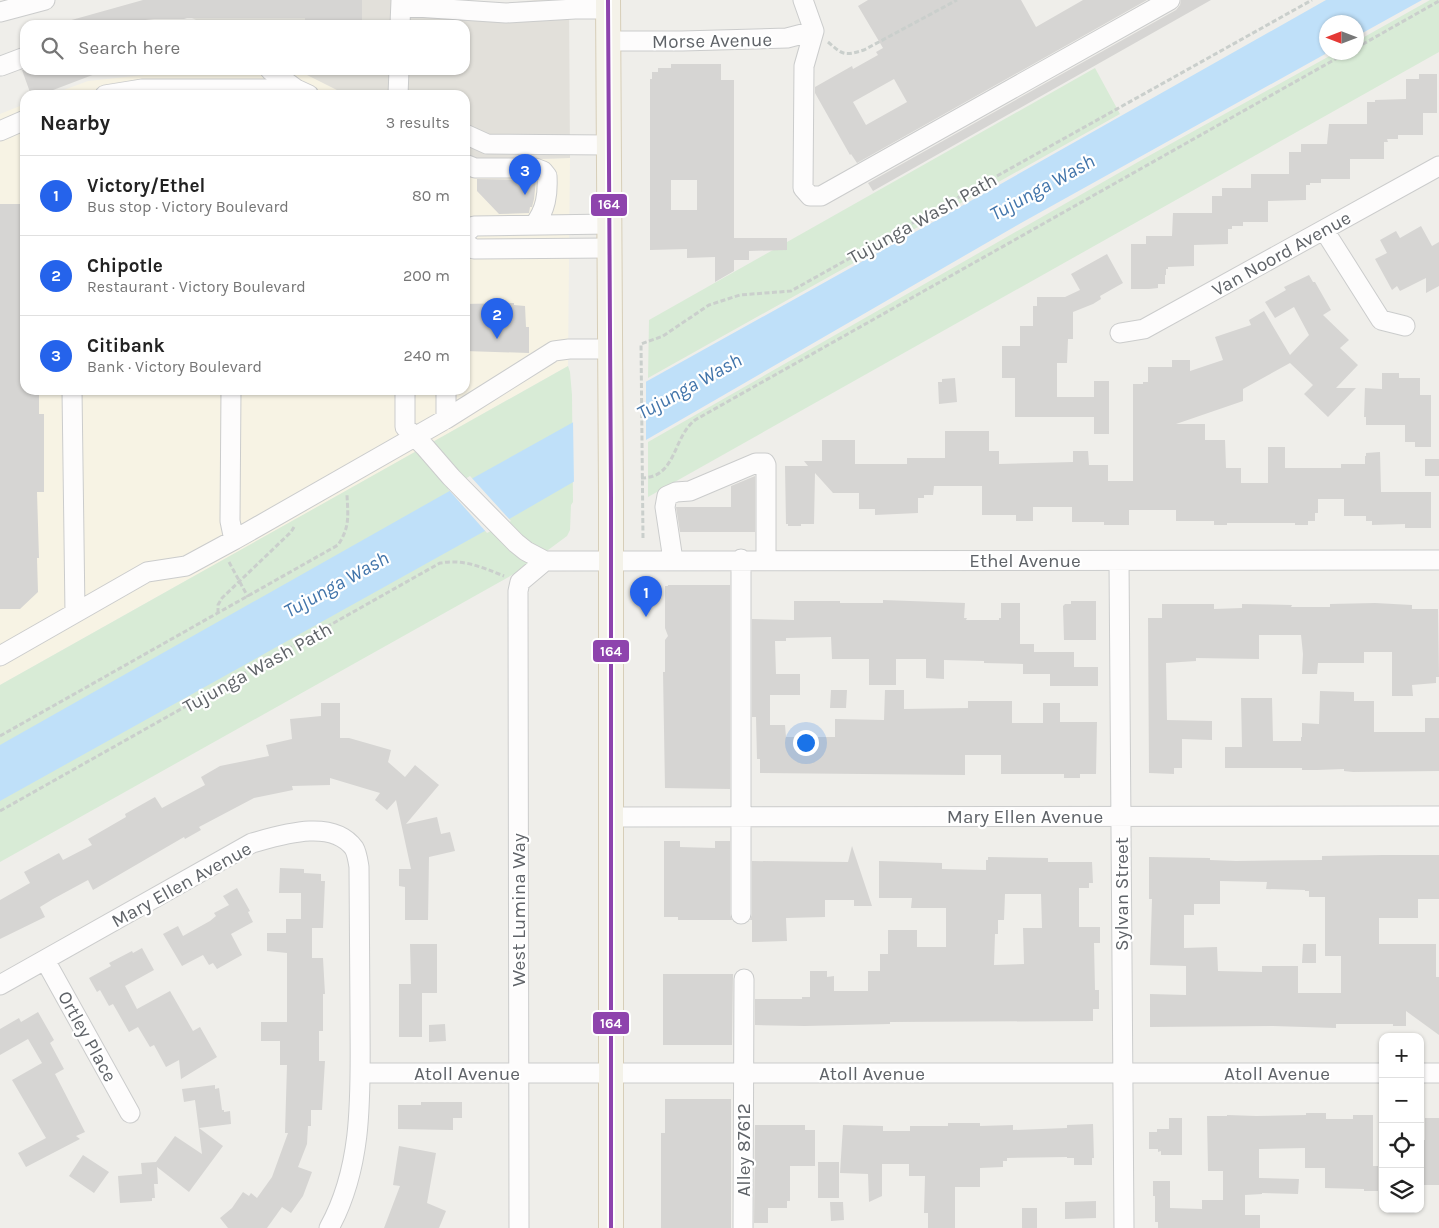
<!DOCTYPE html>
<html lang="en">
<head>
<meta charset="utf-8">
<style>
	body { margin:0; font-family:Karla,sans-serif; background:#f2f2f2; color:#222 }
	.controls { position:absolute; right:15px; bottom:15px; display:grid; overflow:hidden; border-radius:10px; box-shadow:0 1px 4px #0004 }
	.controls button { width:45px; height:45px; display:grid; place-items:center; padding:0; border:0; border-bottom:1px solid #e0e0e0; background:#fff; color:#222; font:25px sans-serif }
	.compass { position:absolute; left:1319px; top:15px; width:45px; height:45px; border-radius:50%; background:#fff; box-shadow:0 1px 4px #0004; rotate:270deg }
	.you { position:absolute; left:805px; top:742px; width:18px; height:18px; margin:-12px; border:4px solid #fff; border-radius:50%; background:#1a73e8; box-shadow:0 0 0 8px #1a73e833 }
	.badge { display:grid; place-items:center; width:32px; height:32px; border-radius:50%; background:#2563eb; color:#fff; font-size:16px; font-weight:700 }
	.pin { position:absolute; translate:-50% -41px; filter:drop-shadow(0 1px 2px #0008) }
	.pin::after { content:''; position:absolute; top:26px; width:18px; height:15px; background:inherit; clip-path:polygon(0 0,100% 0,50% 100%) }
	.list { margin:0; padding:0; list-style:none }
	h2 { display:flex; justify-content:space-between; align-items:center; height:65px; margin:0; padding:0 20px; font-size:21px }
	h2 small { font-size:16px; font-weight:400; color:#767676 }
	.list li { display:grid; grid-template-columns:32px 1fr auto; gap:15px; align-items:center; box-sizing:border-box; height:80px; padding:0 20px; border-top:1px solid #e0e0e0 }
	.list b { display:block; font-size:19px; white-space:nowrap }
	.list p { margin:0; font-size:16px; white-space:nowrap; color:#767676 }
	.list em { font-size:16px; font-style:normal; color:#767676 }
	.icon { flex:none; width:28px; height:28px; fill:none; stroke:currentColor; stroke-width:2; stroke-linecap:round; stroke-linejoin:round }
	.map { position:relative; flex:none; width:1439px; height:1228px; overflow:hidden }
	.search { position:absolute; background:#fff; box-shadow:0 1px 4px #0004; left:20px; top:20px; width:450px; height:55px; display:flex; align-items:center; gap:12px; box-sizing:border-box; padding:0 18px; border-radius:15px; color:#767676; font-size:19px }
	.panel { position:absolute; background:#fff; box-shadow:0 1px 4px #0004; left:20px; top:90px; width:450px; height:305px; border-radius:15px }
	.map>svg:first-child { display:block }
	.commercial { fill:#f7f3e4 }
	.education { fill:#e2e0da }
	.green { fill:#d8ebd6 }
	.water { fill:#bfe0f9 }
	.pier { fill:#efeeea }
	.building { fill:#d6d5d3; fill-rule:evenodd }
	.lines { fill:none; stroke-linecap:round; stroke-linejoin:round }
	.minor-casing { stroke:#cbcccc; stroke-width:21 }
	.major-casing { stroke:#d7ceb8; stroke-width:26 }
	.path { stroke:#cacfcc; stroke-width:3; stroke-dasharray:5 2.5; stroke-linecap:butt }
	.minor { stroke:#fdfcfc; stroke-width:19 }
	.major { stroke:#f4f2e9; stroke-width:24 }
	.bus-1-casing { stroke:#fff; stroke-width:8 }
	.bus-1 { stroke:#8e44ad; stroke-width:4 }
	.labels { text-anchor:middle; stroke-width:4.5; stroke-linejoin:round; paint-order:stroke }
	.street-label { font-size:19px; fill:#5f6368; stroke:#fff }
	.water-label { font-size:20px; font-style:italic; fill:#4174aa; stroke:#fff }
	.line-badge { stroke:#fff; stroke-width:2 }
	.badge-label { font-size:14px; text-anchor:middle; font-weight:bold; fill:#fff }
</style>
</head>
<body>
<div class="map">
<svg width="1439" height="1228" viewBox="0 0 1439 1228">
	<rect width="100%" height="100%" fill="#efeeea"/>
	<path class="commercial" d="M302 72 347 95H50L88 81 154 74Z
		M25 104V390H465V153L480 161 570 158 568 366 0 685V114Z"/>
	<path class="education" d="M156 0H428L489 5 535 0H569L570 158 480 161 465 153V95H347L297 70H465V25H206Z"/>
	<path class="green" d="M1430 0H1439V52L648 497V442L1145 158 1335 53 1356 52 1357 41Z
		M1095 68 1120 114 648 378 649 320Z
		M568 366 570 372 572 395 573 502 571 505 570 530 567 536 521 570 0 862V685Z"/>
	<path class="water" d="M1326 0H1422L1357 36 1356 22H1326L1327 53 1021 223 511 518 483 532 0 801V745L446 493 960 207Z"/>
	<path class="pier" d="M646 380V443L574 485 573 420Z
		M470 476 511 521 487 533 448 489Z"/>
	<path class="building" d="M143 0H362V25H305V18H184L187 19H154L104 25H69L68 21Z
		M868 0H1021L1036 27 1083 0H1147L857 163 851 154 850 155 815 93V87L852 66 853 69 878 55 876 52 883 48 858 6ZM894 79 907 102 866 125 853 102Z
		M1181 0H1211L873 191 868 183 1176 10 1180 5Z
		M671 64H721V80H734V238H787V250L749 251V260H734V271L715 282V257L687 258V249L650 250V79H652V72H658V68H671ZM671 180H697V210H671Z
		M22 70H103V71L40 95H31Z
		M1419 74H1437V113H1423V135H1398V139H1387L1388 142H1384V159H1350V179H1321V183H1310V185H1306V200L1268 201V222H1243V226H1232V229H1228V244L1194 245V266L1168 267V269H1166V275H1165V284H1158V288L1149 289H1131V244H1146V236H1172L1173 213H1212V196H1222V188H1251V174H1289V152H1301V144H1327L1329 124H1367V102H1375V100L1406 99V79H1419Z
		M477 179 536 180 534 199 532 207H530L529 213 499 214 477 191Z
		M0 204H25V390H39V414H44V492H37L39 558H37L38 592 20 609H0Z
		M1421 226 1432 246 1439 242V286L1426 293V278L1400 291 1397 286 1392 290 1375 259 1387 253 1380 240 1396 231 1400 238Z
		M1107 254 1123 283 1100 296 1101 299 1093 304 1073 312V339H1068L1067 363H1057V397H1094V381H1109V434H1094V417H1015V378H1002V346H1020V326H1033V306H1037V297H1065L1080 290 1071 274Z
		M1309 275 1313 282H1315L1331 310 1323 315 1349 340 1340 348 1358 365 1336 388H1356L1328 417 1304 394 1313 385 1290 363 1243 389V401L1176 424H1205V440H1225L1226 468H1241V483H1268V447H1285V468H1341V464H1365V456H1366V453L1380 452 1381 492H1431V528H1405V524L1372 525V521H1366V516H1344V499H1318V513H1315V521H1308V525H1295V523H1227V525H1214V521H1176V510H1129V525H1104V522H1072V507H1033V521H1016V515H982V486H934L933 495H924V498H918V513L875 515V509H859V493H833L815 473 814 524H801V526H788V524H786L785 466H808L804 461H822V440H855V464H907V458H945V431H989V451H999V464L1073 462V451H1088L1089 465H1108V481H1133V384H1143V382H1148V367H1172V360H1190V371L1223 360 1215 337 1251 325 1249 320 1264 311 1290 355 1309 335 1294 307 1275 318 1265 302 1286 290 1284 287Z
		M514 303V305L525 306 526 327H529V353L465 351V304Z
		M1382 373H1399V378H1420V395H1431V447H1415V442H1405V425H1366V417H1364L1365 388 1382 389Z
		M955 378 957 402 939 404 938 382H942V379Z
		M1425 459H1439V476H1425Z
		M755 476V532H680L676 507H731V486Z
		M668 585H730V789L665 788 663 672H665V640L668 636 665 628V586H668Z
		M883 600 965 603 964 618H967L966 620H999V618H1001V603H1020V644H1034V652H1074V667H1098V686H1050V674H1023V664L984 663V661L944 660V679L926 678V659H896V685H869V659H832L831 637 786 638V641H775L776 674H800V695H770V725H785L786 737H835V719L884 720 885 690H904V709L968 708V701H1012V723H1043V703H1060V722H1097L1096 774H1080V778H1064V774H1001V755H965V775L760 773V759H757L756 717H752V619L794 620V601H840V603H883Z
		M1071 601H1096V640H1064L1063 606 1065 604H1071Z
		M1375 603 1412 605V609H1438L1439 677H1436V683L1412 685 1413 696H1392V652H1364V663H1318L1317 674H1302L1303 654 1301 635H1259V659L1196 658V661L1166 663 1167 720 1212 721V740L1182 739V768H1174V774L1149 773 1148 618H1162V604H1214V609L1242 608V604L1292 605 1291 607H1330V604Z
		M831 690H847L846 708H830Z
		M1320 691 1354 692V701H1374V732H1425V718H1439V771L1353 772 1344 771V769L1317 770H1302V768H1225V747H1242L1241 698H1272L1273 741H1301V737H1302V723L1319 724Z
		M321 703H340V738H349L391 750 388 762 405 777 415 765 439 785 406 824 437 817 441 834 450 832 455 851 429 857 428 920H405V887L399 886V869H411L396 800 387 810 375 800 380 793 330 778V785L292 786 293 790 254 798 199 827 201 830 185 839 184 837 93 890 88 880 53 899 40 907 45 917 0 939V900L30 883 24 872 59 853 63 860 92 845 88 839 126 817 125 814 155 797 162 808 205 785 201 777 220 766 269 756 266 745 292 739 290 719 321 716Z
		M664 841H680V847L715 848V841H730V914L732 920H678V917H664Z
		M852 846 872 906H854V900H825V917L786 918 787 941 752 942V920H750L752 914V861L848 862Z
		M1383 855H1439V899H1418V918H1379V944H1436V977H1439V1035L1406 1011V1026H1393V1024H1336V1028L1273 1026 1150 1027V994L1186 995V966L1150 965 1152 899H1149V857L1210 858V860L1236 861 1322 860V856ZM1220 881 1267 882 1266 889 1305 890V891H1309V897H1325V956H1341V993H1298V966H1262V972L1218 971 1217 947 1184 948V915H1194V904H1220Z
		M988 857 1048 858V862H1092L1093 883H1089V888H1079V927H1100V943H1094L1095 990H1099V1009H1093V1021L890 1022V1024L805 1026 755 1025V999H802V997H810V971H827V977L834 976V991H868V971H880V954H888V930H917V947H946V908H911L912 898H879V861L942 863V869L986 870V860H988ZM1005 894H1041L1042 928H1023L1024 964 994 965 995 934H998V920H1004Z
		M280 868 304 869V873L321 874V881H325L323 928H312V958H323L325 994H323V1031H319V1061H325L322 1110H311V1126H308L307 1144 298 1167 312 1172 303 1196 291 1213 282 1207 267 1228H228L220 1218 232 1208 243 1192 249 1196 251 1193 257 1198 272 1177 288 1133H285L287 1065H280V1041H261V1022H287V953L267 951V933H286V919H301V893H279Z
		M237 888 250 911 248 912 253 922 231 934 242 955 217 969 213 963 209 965 203 955 182 966 163 934 178 926 183 936 210 921 216 916 214 913 229 905 223 896Z
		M410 944H437V993H422V1037H399V984H411Z
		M1303 944H1316V963H1302Z
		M142 948 154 970 125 986 137 1009 170 991 193 1031 200 1027 217 1057 181 1079 179 1060 166 1067 154 1045 150 1047 138 1027 129 1032 113 1004 109 1006 100 990 97 992 89 978 111 966 109 963 132 951 133 953Z
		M663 974H733L732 1045H663Z
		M38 1012 54 1040 50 1043 64 1069 55 1074 85 1132 76 1136 80 1139 26 1167 18 1153 46 1138 12 1080 42 1063 28 1039 0 1055V1029L19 1018 21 1022Z
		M445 1024 446 1041 429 1042V1025Z
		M215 1085V1089L219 1088 222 1110H224V1112L230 1111 231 1124 199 1128 223 1146 189 1192 157 1167 158 1184H154L155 1198H152V1201L120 1203 118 1176 142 1174 141 1163 156 1162 175 1136 202 1154 195 1100 184 1102 182 1089Z
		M665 1099H731V1228H661V1133H665Z
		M421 1102H462V1118H453V1130L398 1129V1105H421Z
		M1306 1113H1326V1119H1353V1115H1373V1166H1378V1191H1364V1189L1325 1188V1168H1305V1148L1259 1149V1178L1299 1179 1298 1194 1262 1193V1194L1245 1195V1215H1260V1228H1158V1222H1155V1196H1153V1181H1170V1208L1202 1209V1200H1223V1171H1208L1207 1116H1227V1115L1256 1116 1306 1115Z
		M1169 1118H1182V1155H1161V1151L1158 1152V1149H1149V1132H1157V1129H1169Z
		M1425 1118H1439V1185H1420L1422 1140H1425Z
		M948 1123H980V1126L1013 1125V1130L1067 1128V1125L1093 1124 1094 1158H1092V1165H1074V1158H1067V1157L1007 1158V1161H1003V1167L980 1168V1187H955V1228H928V1213H924L925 1176H909V1164H882V1196L869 1202 868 1174 840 1173 843 1125 883 1126V1131H910V1126H948Z
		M755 1125H805V1130H815V1166H790V1201H787V1208H768V1223H754Z
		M399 1146 436 1153 427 1203 446 1211 439 1228H384L400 1186 393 1185Z
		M83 1155 109 1172 94 1193 69 1176Z
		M818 1162H839V1198H818Z
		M1096 1201V1218L1065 1219V1202Z
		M830 1202H843L844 1220 831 1221Z
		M1022 1208H1037V1228H1022Z"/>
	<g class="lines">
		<defs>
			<path id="minor" d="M803 0 814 31 804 66 803 188 810 196H821L1170 0
				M401 6 506 13 575 9H608
				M0 12 45 0
				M400 25 401 0
				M609 41H682L787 38 814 31
				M1 66 25 57
				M270 70 296 89
				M105 95 142 89H296L309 95
				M398 95 399 70
				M0 131 25 120
				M465 134 487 144 609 145
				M465 164 475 168H535L543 171 547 176C548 194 546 210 534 225
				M1324 230 1381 320 1405 326
				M465 234 474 226 610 224
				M465 243 474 249 610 248
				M1120 333 1144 329 1439 166
				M72 390 75 613
				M231 390 230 521 234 540
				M405 390V427L425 447 451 477 516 543 526 551 545 561 1439 560
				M446 390V419
				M741 559V914
				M673 560 665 507 667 496 676 492 690 491 756 463H765L766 465V560
				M1119 561 1124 1228
				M0 656 147 572 186 566 234 540 446 419 554 351 569 349H610
				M610 817 1439 816
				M45 960 130 1113
				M0 985 252 843C281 835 332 818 354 848 357 853 358 861 359 867 359 917 360 966 360 1016 360 1088 365 1163 329 1228
				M360 1073H1383
				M1420 1073H1439
				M519 1228 518 591 520 582 545 561
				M743 1228 744 979"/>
			<path id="major" d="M608 0 611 497V1228"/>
		</defs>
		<use href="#minor" class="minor-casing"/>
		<use href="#major" class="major-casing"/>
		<path class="path" d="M828 42C843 55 844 56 864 50L957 0
			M1356 48 1439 1
			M641 478C677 478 672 438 695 420L1348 52
			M643 538 641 344 663 336 709 305 740 295 791 291 1312 0
			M229 562 248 597
			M218 613V605L222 598 291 532 294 527
			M0 736 338 545C350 527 348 516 347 495
			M0 811 440 563C465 559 481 567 504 576"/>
		<use href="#minor" class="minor"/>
		<use href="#major" class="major"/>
		<defs>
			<path id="bus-1" d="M608 0 611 497V1228"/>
		</defs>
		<use href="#bus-1" class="bus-1-casing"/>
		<use href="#bus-1" class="bus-1"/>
	</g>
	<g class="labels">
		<g class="street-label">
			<text transform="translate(712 40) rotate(-1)" y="7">Morse Avenue</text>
			<text transform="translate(922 218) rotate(-29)" y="7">Tujunga Wash Path</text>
			<text transform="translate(1281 253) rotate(-29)" y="7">Van Noord Avenue</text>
			<text x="1025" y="567">Ethel Avenue</text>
			<text transform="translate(257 667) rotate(-29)" y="7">Tujunga Wash Path</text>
			<text x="1025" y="823">Mary Ellen Avenue</text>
			<text transform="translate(181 884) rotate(-29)" y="7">Mary Ellen Avenue</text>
			<text transform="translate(1121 894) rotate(-90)" y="7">Sylvan Street</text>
			<text transform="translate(518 910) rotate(-90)" y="7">West Lumina Way</text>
			<text transform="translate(88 1036) rotate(61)" y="7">Ortley Place</text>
			<text x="467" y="1080">Atoll Avenue</text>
			<text x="872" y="1080">Atoll Avenue</text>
			<text x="1277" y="1080">Atoll Avenue</text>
			<text transform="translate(743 1150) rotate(-90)" y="7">Alley 87612</text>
		</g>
		<g class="water-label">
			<text transform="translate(1042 187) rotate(-29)" y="7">Tujunga Wash</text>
			<text transform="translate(689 386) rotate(-29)" y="7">Tujunga Wash</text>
			<text transform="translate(336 584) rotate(-29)" y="7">Tujunga Wash</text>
		</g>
	</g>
	<g class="line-badge">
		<rect x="590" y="193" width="38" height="24" rx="5" fill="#8e44ad"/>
		<rect x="592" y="639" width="38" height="24" rx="5" fill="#8e44ad"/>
		<rect x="592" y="1011" width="38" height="24" rx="5" fill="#8e44ad"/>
	</g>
	<g class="badge-label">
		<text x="609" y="209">164</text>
		<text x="611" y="656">164</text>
		<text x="611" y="1028">164</text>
	</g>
</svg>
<div class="controls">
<button>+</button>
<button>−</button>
<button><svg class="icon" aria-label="locate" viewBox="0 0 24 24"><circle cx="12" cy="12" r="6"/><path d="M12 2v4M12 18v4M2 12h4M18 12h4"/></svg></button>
<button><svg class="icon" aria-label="layers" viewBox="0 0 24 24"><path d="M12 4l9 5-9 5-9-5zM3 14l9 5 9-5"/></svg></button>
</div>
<svg class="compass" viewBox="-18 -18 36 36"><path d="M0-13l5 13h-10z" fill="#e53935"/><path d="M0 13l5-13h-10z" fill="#767676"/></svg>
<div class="you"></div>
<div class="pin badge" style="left:646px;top:617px">1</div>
<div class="pin badge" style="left:497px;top:339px">2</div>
<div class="pin badge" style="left:525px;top:195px">3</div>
<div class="search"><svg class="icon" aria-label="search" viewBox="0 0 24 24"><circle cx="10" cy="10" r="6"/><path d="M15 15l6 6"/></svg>Search here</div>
<section class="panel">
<h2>Nearby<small>3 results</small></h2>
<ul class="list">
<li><span class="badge">1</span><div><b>Victory/Ethel</b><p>Bus stop · Victory Boulevard</p></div><em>80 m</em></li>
<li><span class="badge">2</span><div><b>Chipotle</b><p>Restaurant · Victory Boulevard</p></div><em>200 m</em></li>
<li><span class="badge">3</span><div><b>Citibank</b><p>Bank · Victory Boulevard</p></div><em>240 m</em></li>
</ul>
</section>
</div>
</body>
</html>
